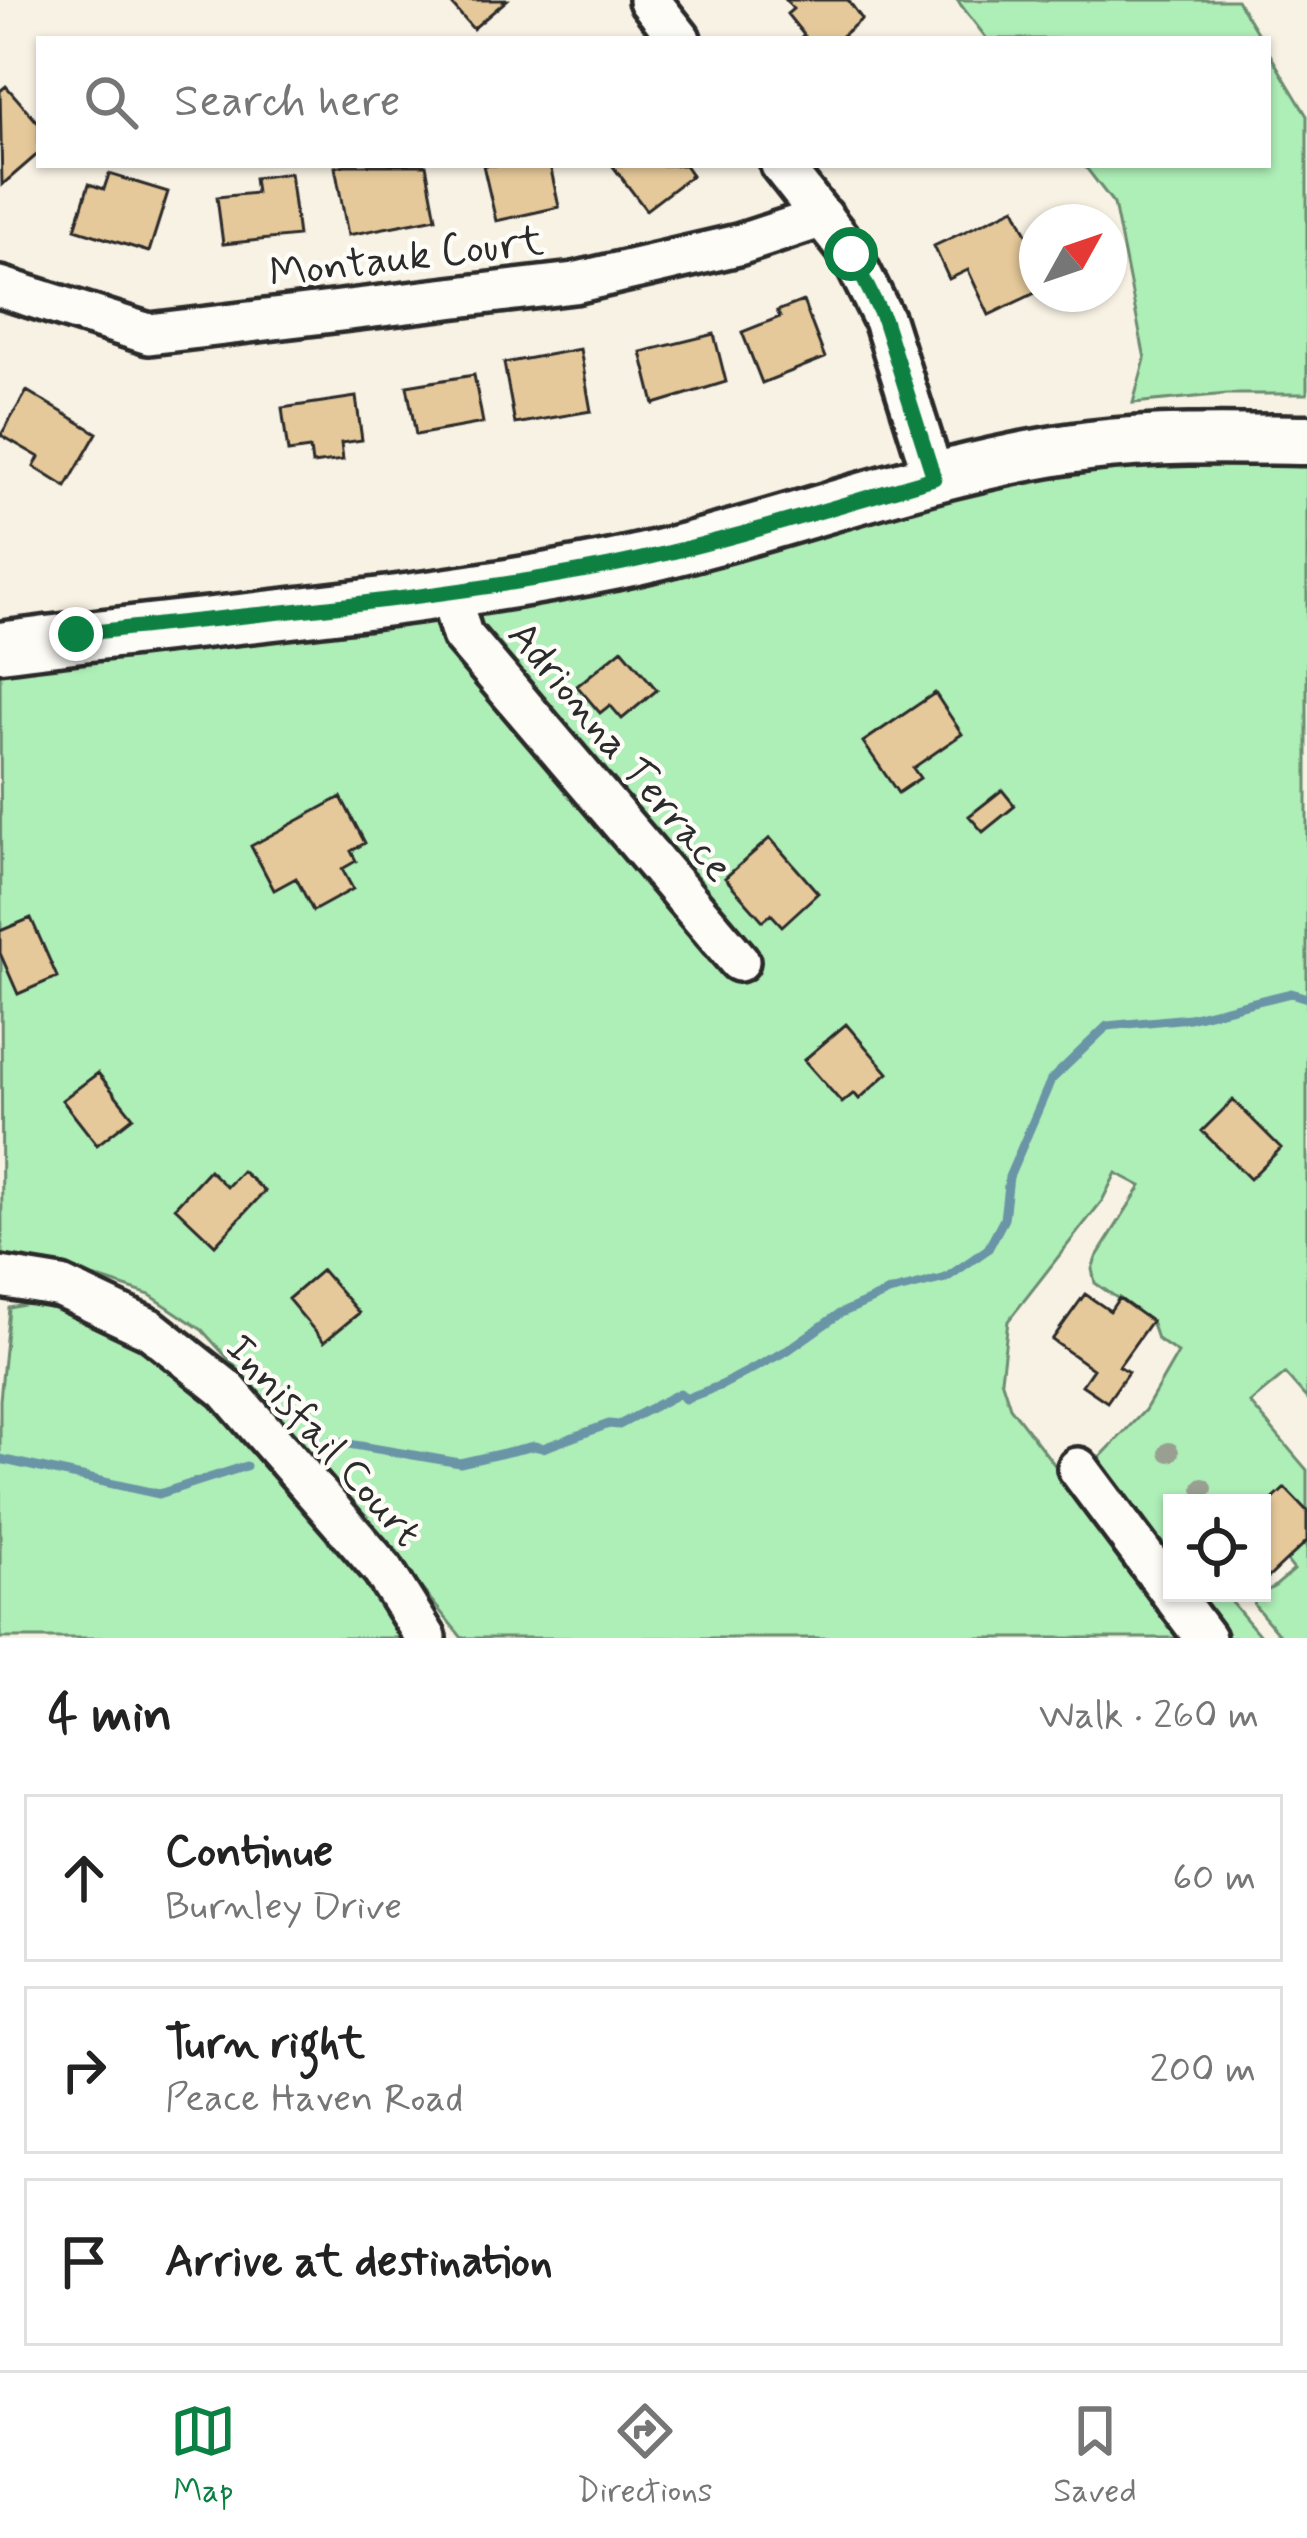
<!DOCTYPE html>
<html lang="en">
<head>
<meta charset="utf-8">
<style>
	body { margin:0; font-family:Mynerve,sans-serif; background:#f6f6f6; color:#222 }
	.controls { position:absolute; right:36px; bottom:36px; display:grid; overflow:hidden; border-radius:0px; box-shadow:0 3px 9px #0004 }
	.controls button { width:108px; height:108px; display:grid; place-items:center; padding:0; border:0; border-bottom:3px solid #e0e0e0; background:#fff; color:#222; font:60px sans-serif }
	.compass { position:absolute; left:1019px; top:204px; width:108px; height:108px; border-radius:50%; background:#fff; box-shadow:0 3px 9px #0004; rotate:50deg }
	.stop { position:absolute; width:36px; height:36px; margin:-27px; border:9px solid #0b8043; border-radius:50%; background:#fff }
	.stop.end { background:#0b8043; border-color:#fff; box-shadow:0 3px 12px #0008 }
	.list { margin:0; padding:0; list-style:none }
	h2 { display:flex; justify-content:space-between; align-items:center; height:156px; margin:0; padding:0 48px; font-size:51px }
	h2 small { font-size:39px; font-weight:400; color:#767676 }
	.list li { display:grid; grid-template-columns:78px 1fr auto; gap:36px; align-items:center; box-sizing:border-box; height:168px; margin:0 24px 24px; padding:0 24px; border:3px solid #e0e0e0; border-radius:0px }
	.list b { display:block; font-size:45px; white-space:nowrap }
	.list p { margin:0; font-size:39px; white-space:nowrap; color:#767676 }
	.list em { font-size:39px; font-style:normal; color:#767676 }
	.icon { flex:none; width:66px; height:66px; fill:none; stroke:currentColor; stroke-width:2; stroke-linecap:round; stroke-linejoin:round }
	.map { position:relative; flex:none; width:1307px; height:1638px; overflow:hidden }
	.search { position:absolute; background:#fff; box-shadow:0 3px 9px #0004; left:36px; right:36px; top:36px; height:132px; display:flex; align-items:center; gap:30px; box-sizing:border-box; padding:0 42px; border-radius:0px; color:#767676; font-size:45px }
	.sheet { height:732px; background:#fff }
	nav { display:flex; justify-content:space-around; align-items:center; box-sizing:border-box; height:168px; border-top:3px solid #e0e0e0; background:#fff; font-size:33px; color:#767676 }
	nav a { display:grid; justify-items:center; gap:6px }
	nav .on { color:#0b8043 }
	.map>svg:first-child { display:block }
	.green { fill:#aeeeb7; stroke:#6c8c71; stroke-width:3 }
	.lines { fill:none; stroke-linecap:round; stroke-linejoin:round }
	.stream { stroke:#6b95a6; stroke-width:9 }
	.building { fill:#e6c99a; stroke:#2b2b2b; stroke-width:3 }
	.minor-casing { stroke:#2b2b2b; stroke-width:48 }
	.major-casing { stroke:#2b2b2b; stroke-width:57 }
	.minor { stroke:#fdfcf7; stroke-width:39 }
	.major { stroke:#fdfcf7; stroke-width:48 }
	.tree { fill:#99a092 }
	.route { stroke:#0b8043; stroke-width:15 }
	.labels { text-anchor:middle; stroke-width:9; stroke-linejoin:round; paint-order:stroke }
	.street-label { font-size:42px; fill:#2b2b2b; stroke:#fdfcf7 }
</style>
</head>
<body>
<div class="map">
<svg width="1307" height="1638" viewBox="0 0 1307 1638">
	<rect width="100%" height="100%" fill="#f8f2e4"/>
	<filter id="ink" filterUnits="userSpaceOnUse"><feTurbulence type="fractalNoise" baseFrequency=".00833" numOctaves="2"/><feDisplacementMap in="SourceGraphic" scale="24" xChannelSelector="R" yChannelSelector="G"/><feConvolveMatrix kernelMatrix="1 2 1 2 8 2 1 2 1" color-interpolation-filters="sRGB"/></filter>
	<g filter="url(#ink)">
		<path class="green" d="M957 0H1237L1261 39H987Z
			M1268 51 1307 116V394H1227L1133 403 1145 359 1114 204 1084 165H1268Z
			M1256 456 1307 459V1399L1285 1374 1250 1403 1307 1470V1511L1285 1489 1262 1510V1503H1172V1593H1224L1262 1638H1204C1168 1598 1092 1524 1086 1472L1145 1410 1178 1353 1157 1339 1151 1321 1095 1283 1092 1269 1096 1258 1141 1186 1116 1173 1102 1201 1008 1321 1001 1379 1010 1407 1188 1638H462L284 1420 202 1330 150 1295 101 1279 40 1269 21 1271 2 1260 0 667 568 589 696 567 974 484 1031 473Z
			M49 1300 199 1374 384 1591 400 1629 398 1638H0V1400L9 1308Z
			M1307 1541V1638H1282L1255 1606 1253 1596 1273 1588 1294 1570 1286 1560Z"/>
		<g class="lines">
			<path class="stream" d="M331 1441 460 1463 534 1446 543 1448 609 1424 619 1425 680 1393 685 1399 722 1385 788 1350 839 1314 889 1292 946 1278 988 1249 1004 1219 1009 1177 1051 1080 1107 1026 1189 1018 1291 993 1307 998
				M0 1459 159 1494 246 1466"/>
		</g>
		<path class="building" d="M448 0H507L473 29Z
			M786 0H848L862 19 838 39H799L804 35 787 14 793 9Z
			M6 86 39 124V153L2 185 0 91Z
			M345 165H426L436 218 348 235 335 167Z
			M483 165H550L559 207 496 221Z
			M612 165H685L692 175 646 210Z
			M290 173 298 236 223 244 217 197 256 193 254 178Z
			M109 174 168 192 149 252 75 229 89 184 104 189Z
			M1015 208 1037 256V292L989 315 968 270 949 279 934 246Z
			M803 301 825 358 762 383 742 332 780 317 777 311Z
			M714 334 726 382 654 404 641 352Z
			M580 349 591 411 515 424 504 363Z
			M474 375 483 423 416 435 407 386Z
			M27 391 97 433 66 487 34 467 39 457 1 435Z
			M356 397 362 440 341 443 343 460 312 464 310 449 288 452 282 408Z
			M622 649 657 690 622 719 610 705 600 713 577 686Z
			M935 693 962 734 913 768 920 778 898 793 863 742Z
			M1002 790 1015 806 983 832 969 816Z
			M341 797 365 843 351 851 356 861 342 869 353 889 313 911 296 878 274 890 251 846Z
			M770 838 818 893 782 926 771 914 763 921 725 878Z
			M31 918 57 977 18 994 0 953V931Z
			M846 1024 888 1073 859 1099 854 1093 842 1103 804 1060Z
			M98 1073 133 1117 97 1145 62 1100Z
			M1233 1100 1281 1148 1250 1179 1202 1131Z
			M209 1170 227 1187 242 1171 265 1191 215 1245 175 1207Z
			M322 1270 359 1313 324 1342 288 1299Z
			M1085 1294 1110 1311 1119 1298 1151 1321 1119 1366 1128 1372 1107 1402 1082 1385 1093 1369 1052 1340Z
			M1285 1488 1307 1511V1541L1269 1577 1262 1571V1510Z"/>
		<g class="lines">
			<defs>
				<path id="minor" d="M649 0 680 39
					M781 165 851 254 884 320 934 478
					M0 287 149 334 574 283 738 245 823 217
					M449 592 462 635 739 961
					M0 1277 61 1287 150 1329 227 1390 383 1570 426 1638
					M1078 1468 1205 1638"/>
				<path id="major" d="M0 647C204 620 411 606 613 565 773 532 927 467 1089 446 1161 437 1234 439 1307 440"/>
			</defs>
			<use href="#minor" class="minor-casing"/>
			<use href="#major" class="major-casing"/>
			<use href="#minor" class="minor"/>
			<use href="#major" class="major"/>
		</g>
		<g class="tree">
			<circle cx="1169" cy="1452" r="10"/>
			<circle cx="1203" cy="1488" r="10"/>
		</g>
	</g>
	<g class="lines" filter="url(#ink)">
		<path class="route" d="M76 634C254 614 433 600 609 566 719 544 826 509 934 478L884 320 851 254"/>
	</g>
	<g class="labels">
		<g class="street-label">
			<text transform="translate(406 255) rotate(-7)" y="15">Montauk Court</text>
			<text transform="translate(622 750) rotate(50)" y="15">Adrionna Terrace</text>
			<text transform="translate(325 1439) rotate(48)" y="15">Innisfail Court</text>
		</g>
	</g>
</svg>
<div class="controls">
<button><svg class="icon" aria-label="locate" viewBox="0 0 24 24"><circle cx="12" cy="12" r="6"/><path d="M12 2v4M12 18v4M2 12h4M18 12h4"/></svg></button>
</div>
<svg class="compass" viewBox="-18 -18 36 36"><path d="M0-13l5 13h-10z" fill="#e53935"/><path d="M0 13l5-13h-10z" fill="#767676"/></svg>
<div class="stop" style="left:851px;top:254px"></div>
<div class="stop end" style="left:76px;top:634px"></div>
<div class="search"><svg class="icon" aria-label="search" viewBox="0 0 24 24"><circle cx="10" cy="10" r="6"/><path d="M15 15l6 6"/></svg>Search here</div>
</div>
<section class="sheet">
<h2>4 min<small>Walk · 260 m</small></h2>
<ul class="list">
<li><svg class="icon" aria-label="ahead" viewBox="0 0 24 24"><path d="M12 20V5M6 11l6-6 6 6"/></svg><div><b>Continue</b><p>Burnley Drive</p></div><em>60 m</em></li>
<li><svg class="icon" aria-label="right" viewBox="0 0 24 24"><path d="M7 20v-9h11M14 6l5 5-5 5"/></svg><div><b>Turn right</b><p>Peace Haven Road</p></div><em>200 m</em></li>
<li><svg class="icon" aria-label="arrive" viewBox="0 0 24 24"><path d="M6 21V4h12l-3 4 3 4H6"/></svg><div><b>Arrive at destination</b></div></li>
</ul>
</section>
<nav>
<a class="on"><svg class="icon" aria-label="map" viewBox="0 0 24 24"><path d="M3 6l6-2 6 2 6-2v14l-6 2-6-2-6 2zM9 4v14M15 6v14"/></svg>Map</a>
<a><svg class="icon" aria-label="directions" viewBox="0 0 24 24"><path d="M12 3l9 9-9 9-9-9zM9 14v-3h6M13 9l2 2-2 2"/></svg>Directions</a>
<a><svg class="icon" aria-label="saved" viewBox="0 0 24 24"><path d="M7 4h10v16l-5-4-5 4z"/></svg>Saved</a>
</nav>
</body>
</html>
